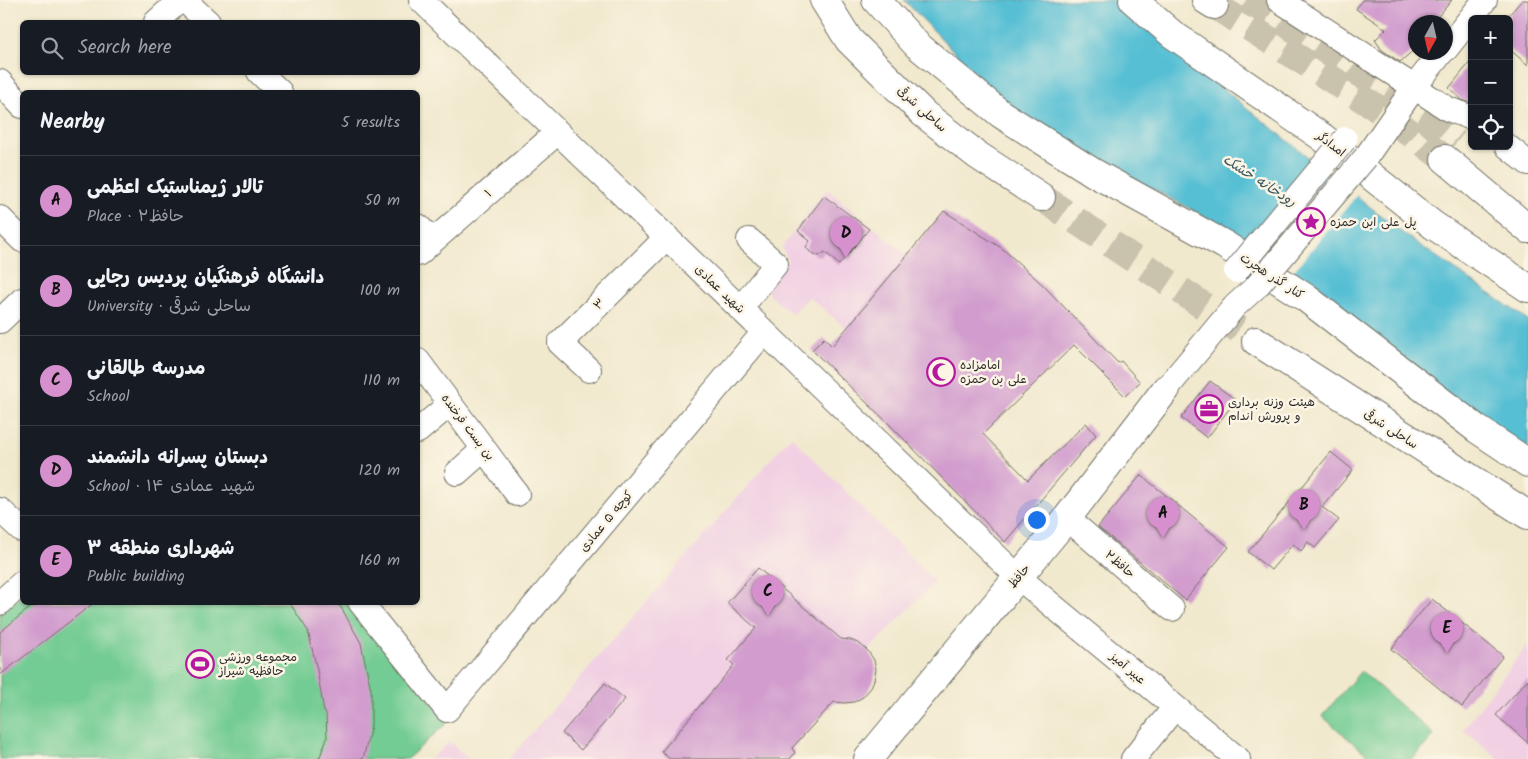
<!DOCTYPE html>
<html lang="en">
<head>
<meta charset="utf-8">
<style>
	body { margin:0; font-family:Kalam,"Playpen Sans Arabic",sans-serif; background:#20242c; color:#f1f3f6 }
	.controls { position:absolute; right:15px; top:15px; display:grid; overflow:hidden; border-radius:8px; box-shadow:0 1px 4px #0004 }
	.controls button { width:45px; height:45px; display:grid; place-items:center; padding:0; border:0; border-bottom:1px solid #363941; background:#171b24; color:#f1f3f6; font:25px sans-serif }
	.compass { position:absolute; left:1408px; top:15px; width:45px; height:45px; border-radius:50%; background:#171b24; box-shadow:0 1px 4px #0004; rotate:188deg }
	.you { position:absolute; left:1036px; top:519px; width:18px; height:18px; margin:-12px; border:4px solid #fff; border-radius:50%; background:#1a73e8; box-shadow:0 0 0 8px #1a73e833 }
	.badge { display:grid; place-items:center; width:32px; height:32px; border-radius:50%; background:#d690ce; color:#111; font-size:16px; font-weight:700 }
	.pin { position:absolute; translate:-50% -41px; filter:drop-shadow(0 1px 2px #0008) }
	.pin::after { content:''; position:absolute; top:26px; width:18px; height:15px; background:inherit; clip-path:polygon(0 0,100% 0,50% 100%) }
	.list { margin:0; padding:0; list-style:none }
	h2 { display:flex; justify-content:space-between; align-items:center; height:65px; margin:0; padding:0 20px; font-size:21px }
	h2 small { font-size:16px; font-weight:400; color:#9ea1a6 }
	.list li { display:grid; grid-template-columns:32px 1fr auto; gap:15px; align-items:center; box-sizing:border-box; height:90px; padding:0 20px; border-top:1px solid #363941 }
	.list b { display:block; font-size:19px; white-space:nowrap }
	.list p { margin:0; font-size:16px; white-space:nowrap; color:#9ea1a6 }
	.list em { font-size:16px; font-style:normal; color:#9ea1a6 }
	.icon { flex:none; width:28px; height:28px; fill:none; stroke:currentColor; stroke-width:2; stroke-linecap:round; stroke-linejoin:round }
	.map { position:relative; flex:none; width:1528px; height:759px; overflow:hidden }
	.search { position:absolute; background:#171b24; box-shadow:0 1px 4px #0004; left:20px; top:20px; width:400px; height:55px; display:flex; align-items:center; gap:12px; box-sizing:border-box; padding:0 18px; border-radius:8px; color:#9ea1a6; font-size:19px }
	.panel { position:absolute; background:#171b24; box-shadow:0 1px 4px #0004; left:20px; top:90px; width:400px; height:515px; border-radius:8px }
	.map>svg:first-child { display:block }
	.built { fill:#f1d0e3 }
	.green { fill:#73cc93; stroke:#4f7c5f }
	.water { fill:#57bfd4; stroke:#417580 }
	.pier { fill:#f1e9ce }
	.building { fill:#d29dce }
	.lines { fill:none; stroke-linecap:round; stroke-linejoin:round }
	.major-tunnel { stroke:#c9c3ad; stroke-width:28; stroke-dasharray:28 14; stroke-linecap:butt }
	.minor-casing { stroke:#706e64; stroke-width:26 }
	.major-casing { stroke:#706e64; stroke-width:30 }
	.minor { stroke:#fff; stroke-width:24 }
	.major { stroke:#fff; stroke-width:28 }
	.minor-bridge-casing { stroke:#706e64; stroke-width:26; stroke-linecap:butt }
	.minor-bridge { stroke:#fff; stroke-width:24 }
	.labels { text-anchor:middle; stroke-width:5; stroke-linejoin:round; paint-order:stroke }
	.street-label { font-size:12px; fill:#2b2b2b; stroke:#fcf5e5 }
	.poi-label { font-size:12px; fill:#2b2b2b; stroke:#fcf5e5; text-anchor:start }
	.water-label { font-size:14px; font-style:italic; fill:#38575e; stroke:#fcf5e5 }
</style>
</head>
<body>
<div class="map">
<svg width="1528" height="759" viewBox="0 0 1528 759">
	<rect width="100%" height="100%" fill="#fcf5e5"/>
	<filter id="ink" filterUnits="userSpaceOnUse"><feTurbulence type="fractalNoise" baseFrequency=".02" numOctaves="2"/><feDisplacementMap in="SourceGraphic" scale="10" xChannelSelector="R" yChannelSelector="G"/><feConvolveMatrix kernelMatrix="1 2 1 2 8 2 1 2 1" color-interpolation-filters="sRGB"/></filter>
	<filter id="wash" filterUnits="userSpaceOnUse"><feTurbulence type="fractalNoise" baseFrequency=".0096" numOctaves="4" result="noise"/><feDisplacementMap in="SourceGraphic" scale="20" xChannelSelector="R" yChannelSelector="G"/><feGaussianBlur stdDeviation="1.12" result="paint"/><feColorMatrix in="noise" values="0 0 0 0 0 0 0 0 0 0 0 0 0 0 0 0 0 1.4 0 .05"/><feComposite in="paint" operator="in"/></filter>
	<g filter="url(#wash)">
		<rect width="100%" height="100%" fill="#f1e9ce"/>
		<path class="built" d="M827 189 907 255 847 329 809 297 792 314 769 295 767 285 788 261 782 247Z
			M791 436 935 582 868 651 874 660 876 669 874 680 870 689 863 697 854 702 844 703 834 702 792 748 795 753 790 759H509Z
			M1528 644V759H1499L1463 730Z
			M450 742 469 759H430Z"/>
		<path class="green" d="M22 596V602L351 603 448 722 407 759H0V614Z
			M1361 671 1434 735 1413 759H1372L1322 716Z"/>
		<path class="water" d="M904 0H1113L1405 235 1528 320V447L1475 414 1309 287 1282 258 1142 183 1000 103 970 68Z"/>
		<path class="pier" d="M1329 172 1358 194 1292 273 1280 260 1263 251Z"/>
		<g id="blocks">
			<path class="building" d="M1362 0H1452L1433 22H1416V48L1400 62 1382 50 1375 40 1386 29 1356 9Z
				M1522 0H1528V65L1509 49V15Z
				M1472 60V103L1462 100 1449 88Z
				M824 196 869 229 839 265 825 252 819 256 810 252 806 247 810 241 798 231Z
				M944 211 1003 249 1043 285 1118 363 1121 361 1140 382 1125 396 1074 345 983 434 1028 480 1086 423 1096 435 1005 542 890 425 812 350 824 338 832 346Z
				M1210 381 1236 400 1207 438 1181 418Z
				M1331 452 1353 470 1322 507 1339 520 1315 548 1308 542 1301 551 1293 544 1271 570 1248 552Z
				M1141 475 1229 547 1185 600 1098 527Z
				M758 568 841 639 851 640 860 644 868 651 874 660 876 669 874 680 870 689 863 697 854 702 844 703 834 702 792 748 795 753 790 759H670L661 752 734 665 728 660 756 628 727 603Z
				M1432 599 1503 656 1462 707 1391 649Z
				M37 602H95L0 675V632Z
				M289 602H336L342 609 361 643 371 690V726L363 759H319L327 738 326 713 324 712 317 670 308 631Z
				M1528 679V743L1496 715Z
				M605 683 625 699 581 750 562 733Z"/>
		</g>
	</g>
	<g filter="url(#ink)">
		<use href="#blocks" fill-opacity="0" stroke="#706e64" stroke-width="1"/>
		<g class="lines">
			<path class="major-tunnel" d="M1246 0 1274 15 1424 117 1456 143
				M1214 5 1374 106 1445 159
				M1041 197 1256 341"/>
			<defs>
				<path id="minor" d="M184 0 208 22
					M421 0 1018 577 1238 759
					M1279 0 1448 109 1472 118
					M156 22 180 0
					M1446 49 1485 0
					M259 72 280 92
					M0 82 22 106
					M1507 146 1528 163
					M1366 157 1415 86 1442 52
					M0 218 22 240
					M418 226 433 241
					M418 254 558 132
					M740 309 776 264 749 240
					M0 321 22 300
					M418 361 484 449 517 494
					M589 370 560 343 667 237
					M1166 389 1235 306 1257 286
					M418 431 450 404
					M457 473 484 449
					M0 510 22 530
					M1067 518 1172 609
					M360 602 447 710 764 332
					M0 603 22 583
					M1133 759 1175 707"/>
				<path id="major" d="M824 0 849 40 924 114 977 155 1041 197
					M876 0 917 45 1001 114 1094 173 1225 245 1306 298 1477 429 1528 463
					M1133 0 1172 34 1322 137 1433 225 1528 288
					M1206 0 1214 5
					M1445 159 1528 229
					M1256 341 1528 515
					M868 759 1067 518 1166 389"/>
			</defs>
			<use href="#minor" class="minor-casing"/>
			<use href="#major" class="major-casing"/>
			<use href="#minor" class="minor"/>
			<use href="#major" class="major"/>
			<defs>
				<path id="minor-bridge" d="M1236 271 1345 139
					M1257 286 1366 157"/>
			</defs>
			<use href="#minor-bridge" class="minor-bridge-casing"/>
			<use href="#minor-bridge" class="minor-bridge"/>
		</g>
	</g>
	<defs>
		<symbol id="sight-ring" viewBox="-11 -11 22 22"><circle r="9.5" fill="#fcf5e5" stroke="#b5179e" stroke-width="1.5"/><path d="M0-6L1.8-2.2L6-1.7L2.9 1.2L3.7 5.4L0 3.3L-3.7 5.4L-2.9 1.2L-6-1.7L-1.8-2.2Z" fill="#b5179e"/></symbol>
		<symbol id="mosque-ring" viewBox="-11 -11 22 22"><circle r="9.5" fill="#fcf5e5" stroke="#b5179e" stroke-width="1.5"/><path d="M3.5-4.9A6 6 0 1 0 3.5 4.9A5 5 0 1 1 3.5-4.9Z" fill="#b5179e"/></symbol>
		<symbol id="office-ring" viewBox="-11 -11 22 22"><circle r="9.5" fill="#fcf5e5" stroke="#b5179e" stroke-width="1.5"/><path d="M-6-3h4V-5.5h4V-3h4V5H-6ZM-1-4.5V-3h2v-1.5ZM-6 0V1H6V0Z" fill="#b5179e"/></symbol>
		<symbol id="stadium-ring" viewBox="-11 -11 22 22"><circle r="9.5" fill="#fcf5e5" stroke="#b5179e" stroke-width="1.5"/><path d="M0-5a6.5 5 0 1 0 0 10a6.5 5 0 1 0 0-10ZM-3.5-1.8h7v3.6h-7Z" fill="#b5179e"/></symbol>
	</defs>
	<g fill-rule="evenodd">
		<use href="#sight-ring" x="1295" y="206" width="32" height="32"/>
		<use href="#mosque-ring" x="925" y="356" width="32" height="32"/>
		<use href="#office-ring" x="1193" y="393" width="32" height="32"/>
		<use href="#stadium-ring" x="184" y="648" width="32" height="32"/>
	</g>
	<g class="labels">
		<g class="street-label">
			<text transform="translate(922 109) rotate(42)" y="4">ساحلی شرقی</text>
			<text transform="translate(1331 144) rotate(37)" y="4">امدادگر</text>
			<text transform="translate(488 193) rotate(-41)" y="4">۱</text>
			<text transform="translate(1272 276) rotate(33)" y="4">کنار گذر هجرت</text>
			<text transform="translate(720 289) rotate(44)" y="4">شهید عمادی</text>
			<text transform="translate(599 304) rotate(-45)" y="4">۳</text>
			<text transform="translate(468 427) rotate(53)" y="4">بن بست فرخنده</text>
			<text transform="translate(1391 429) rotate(33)" y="4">ساحلی شرقی</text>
			<text transform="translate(606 521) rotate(-50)" y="4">کوچه ۵ عمادی</text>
			<text transform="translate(1120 564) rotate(41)" y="4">۲حافظ</text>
			<text transform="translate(1019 576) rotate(-50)" y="4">حافظ</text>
			<text transform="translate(1128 668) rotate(40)" y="4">عبیر آمیز</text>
		</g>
		<g class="poi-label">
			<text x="1330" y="226">پل علی ابن حمزه</text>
			<text x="960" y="369">امامزاده<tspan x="960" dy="14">علی بن حمزه</tspan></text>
			<text x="1228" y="406">هیئت وزنه برداری<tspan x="1228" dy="14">و پرورش اندام</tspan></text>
			<text x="219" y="661">مجموعه ورزشی<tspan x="219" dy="14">حافظیه شیراز</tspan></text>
		</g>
		<g class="water-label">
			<text transform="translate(1260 180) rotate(33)" y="5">رودخانه خشک</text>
		</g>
	</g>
</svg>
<div class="controls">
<button>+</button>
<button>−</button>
<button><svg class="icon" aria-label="locate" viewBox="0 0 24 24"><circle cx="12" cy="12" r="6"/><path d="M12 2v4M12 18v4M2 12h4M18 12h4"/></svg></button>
</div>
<svg class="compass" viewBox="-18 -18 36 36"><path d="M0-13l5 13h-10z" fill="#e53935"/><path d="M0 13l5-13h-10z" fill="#9ea1a6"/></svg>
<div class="you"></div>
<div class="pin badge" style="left:1163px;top:538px">A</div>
<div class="pin badge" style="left:1304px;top:530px">B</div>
<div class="pin badge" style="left:768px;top:616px">C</div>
<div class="pin badge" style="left:846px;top:258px">D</div>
<div class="pin badge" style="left:1447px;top:653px">E</div>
<div class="search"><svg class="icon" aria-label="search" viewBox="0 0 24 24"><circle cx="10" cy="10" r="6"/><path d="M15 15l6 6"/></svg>Search here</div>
<section class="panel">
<h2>Nearby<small>5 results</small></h2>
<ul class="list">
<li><span class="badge">A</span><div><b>تالار ژیمناستیک اعظمی</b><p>Place · ۲حافظ</p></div><em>50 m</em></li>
<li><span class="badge">B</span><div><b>دانشگاه فرهنگیان پردیس رجایی</b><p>University · ساحلی شرقی</p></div><em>100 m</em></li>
<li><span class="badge">C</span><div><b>مدرسه طالقانی</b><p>School</p></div><em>110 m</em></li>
<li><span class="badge">D</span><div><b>دبستان پسرانه دانشمند</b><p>School · ۱۴ شهید عمادی</p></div><em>120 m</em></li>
<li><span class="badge">E</span><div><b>شهرداری منطقه ۳</b><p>Public building</p></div><em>160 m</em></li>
</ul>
</section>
</div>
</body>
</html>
